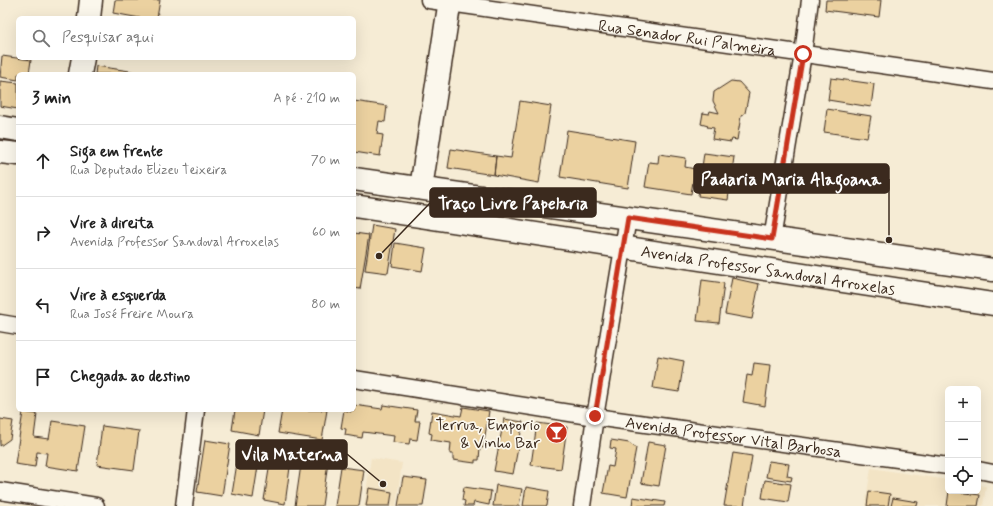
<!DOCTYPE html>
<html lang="pt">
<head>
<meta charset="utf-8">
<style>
	body { margin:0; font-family:Mynerve,sans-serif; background:#f6f6f6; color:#222 }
	.controls { position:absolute; right:12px; bottom:12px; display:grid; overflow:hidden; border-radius:6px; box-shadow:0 4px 16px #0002 }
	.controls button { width:36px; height:36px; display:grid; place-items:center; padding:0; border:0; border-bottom:1px solid #e0e0e0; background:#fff; color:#222; font:20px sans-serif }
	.stop { position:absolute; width:12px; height:12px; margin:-9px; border:3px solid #c8321e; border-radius:50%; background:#fff }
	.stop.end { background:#c8321e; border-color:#fff; box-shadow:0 1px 4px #0008 }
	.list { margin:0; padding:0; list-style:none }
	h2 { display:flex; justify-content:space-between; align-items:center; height:52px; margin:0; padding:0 16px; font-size:17px }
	h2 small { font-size:13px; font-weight:400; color:#767676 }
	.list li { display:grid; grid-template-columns:26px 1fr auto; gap:12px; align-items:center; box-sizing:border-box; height:72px; padding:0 16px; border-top:1px solid #e0e0e0 }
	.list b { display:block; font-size:15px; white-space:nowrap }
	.list p { margin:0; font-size:13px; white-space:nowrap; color:#767676 }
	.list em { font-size:13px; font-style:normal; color:#767676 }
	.icon { flex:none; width:22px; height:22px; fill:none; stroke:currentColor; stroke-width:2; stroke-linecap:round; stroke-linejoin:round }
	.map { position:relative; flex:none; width:993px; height:506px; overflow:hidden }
	.search { position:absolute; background:#fff; box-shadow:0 4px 16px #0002; left:16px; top:16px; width:340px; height:44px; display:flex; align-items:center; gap:10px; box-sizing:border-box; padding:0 14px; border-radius:6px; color:#767676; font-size:15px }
	.panel { position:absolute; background:#fff; box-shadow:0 4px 16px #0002; left:16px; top:72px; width:340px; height:340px; border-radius:6px }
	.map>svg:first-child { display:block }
	.built { fill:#f3e4c5 }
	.building { fill:#ebd1a0; stroke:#3b2a1e }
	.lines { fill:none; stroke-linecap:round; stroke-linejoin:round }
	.street-casing { stroke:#3b2a1e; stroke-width:19 }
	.secondary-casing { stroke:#3b2a1e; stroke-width:25 }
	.street { stroke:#fbf7ec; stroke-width:16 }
	.secondary { stroke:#fbf7ec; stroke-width:22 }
	.route { stroke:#c8321e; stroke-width:5 }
	.labels { text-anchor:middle; stroke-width:3.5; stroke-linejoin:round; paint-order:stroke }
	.street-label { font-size:16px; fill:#3b2a1e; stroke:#fbf7ec }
	.poi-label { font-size:16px; fill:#3b2a1e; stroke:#fbf7ec; text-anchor:end }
	.leader { fill:none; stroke:#3b2a1e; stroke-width:1.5 }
	.callout-dot { fill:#3b2a1e; stroke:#fbf7ec; stroke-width:1.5 }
	.callout { fill:#3b2a1e; stroke:#3b2a1e; stroke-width:1.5 }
	.callout-label { font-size:17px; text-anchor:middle; font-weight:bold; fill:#fff }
</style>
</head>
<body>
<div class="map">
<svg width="993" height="506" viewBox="0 0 993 506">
	<rect width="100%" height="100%" fill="#f6ecd5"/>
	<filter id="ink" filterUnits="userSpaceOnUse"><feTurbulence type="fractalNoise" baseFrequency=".025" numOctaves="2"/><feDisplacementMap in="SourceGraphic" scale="8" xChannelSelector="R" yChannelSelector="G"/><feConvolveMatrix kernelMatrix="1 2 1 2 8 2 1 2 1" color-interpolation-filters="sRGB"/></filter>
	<g filter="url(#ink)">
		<path class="built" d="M371 458 402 463 396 506H364Z
			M871 468 948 480V491H978V485L986 486 983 506H865Z"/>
		<path class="building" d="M115 0H160L157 18H140L113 13Z
			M826 0H881L879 17 825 10Z
			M2 56 31 60 29 74H18V80L0 77Z
			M96 66 150 74H95Z
			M831 78 874 84 871 107 828 100Z
			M0 81 18 83V109L0 106Z
			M731 81 739 82 749 93 745 113 741 116 737 140 732 139 731 142 712 139 714 128 707 127 708 126 701 124 703 113 709 114 710 111 719 113 713 101 714 92Z
			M354 101 387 106 385 122 379 121 377 134 383 135 380 156 354 152Z
			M520 101 551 106 539 183 494 175 496 156 511 158Z
			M827 109 871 116 867 138 824 132Z
			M567 130 635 141 628 188 560 177Z
			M451 149 496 156 494 175 448 168Z
			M704 153 734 157 728 200 698 196Z
			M659 154 686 158 685 167 695 169 691 194 645 187 649 162 658 163Z
			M372 225 395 229 388 273 365 270Z
			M354 233 369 235 360 289 354 288Z
			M395 243 426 248 422 271 392 266Z
			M732 278 759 284 752 319 725 314Z
			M702 280 724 283 719 323 697 321Z
			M658 356 684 361 679 392 653 388Z
			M754 363 770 365 765 406 743 402 747 375 752 376Z
			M354 405 382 409 383 405 417 410 415 421H420L417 440 410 439 409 444 393 442 394 436 363 432 362 438 345 435 346 429 341 428 344 410 351 412 352 410H354Z
			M463 407 489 411 483 448 480 447 479 460H475V463L453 460V454H450L451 443 431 440 432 434 429 433 432 411 461 416Z
			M235 410H263L259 435 232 430Z
			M282 410H327L322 440 278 433Z
			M23 412 37 414 34 437 49 439 52 421 85 426 78 471 45 466 47 453 37 452 35 467 15 464Z
			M0 419 13 421 10 439 0 446Z
			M504 419 523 422 513 474 494 471Z
			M537 423 567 427 561 469 531 465Z
			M102 426 139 431 134 470 97 465Z
			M205 440 230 444 222 496 197 492Z
			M611 440 629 443 636 448 627 497 603 493 608 466 613 467 616 449 610 448Z
			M648 442 666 445 659 486 641 483Z
			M733 453 752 456 744 506H724Z
			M238 457 259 460 253 498 232 494Z
			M271 457 291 460 285 504 264 500Z
			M302 458 328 462 322 506H295Z
			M769 461 789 464 787 476 792 477 791 481 766 477Z
			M341 467 364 470 359 506H335Z
			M403 477 427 480 423 506H398Z
			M765 480 791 484 788 502 762 498Z
			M496 485 522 489 519 506H493Z
			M464 487 491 491 489 505 474 502 473 506H464L465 501 462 500Z
			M526 487 549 491 547 506H523Z
			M369 488 392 492 390 506H366Z
			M869 491 890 494 888 506H867Z
			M949 491 980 495 978 506H947Z
			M633 497 665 502 664 506H632Z
			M893 498 918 502 917 506H891Z"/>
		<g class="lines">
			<defs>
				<g id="street">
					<path id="s1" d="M429 0 993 81"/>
					<path d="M772 239 803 54 810 0"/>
					<path d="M0 323 18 326"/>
					<path id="s2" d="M354 379 595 417 948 466"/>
					<path d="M978 470 993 473"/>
					<path d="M0 491 96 506"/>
					<path d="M184 506 196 410"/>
					<path d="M582 506 595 417 628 218"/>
				</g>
				<g id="secondary">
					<path d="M89 18 91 0"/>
					<path d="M80 74 83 58"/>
					<path d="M0 127 18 130"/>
					<path d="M0 152 18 154"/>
					<path d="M354 179 993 270"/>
					<path d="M421 188 450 0"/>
					<path id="s3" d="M354 206 993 304"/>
				</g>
			</defs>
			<use href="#street" class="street-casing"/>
			<use href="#secondary" class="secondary-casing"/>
			<use href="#street" class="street"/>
			<use href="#secondary" class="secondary"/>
		</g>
	</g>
	<g class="lines" filter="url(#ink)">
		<path class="route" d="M595 416 628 218 772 239 803 54"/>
	</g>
	<defs>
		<symbol id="bar-disc" viewBox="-11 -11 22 22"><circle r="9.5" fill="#c8321e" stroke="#fbf7ec"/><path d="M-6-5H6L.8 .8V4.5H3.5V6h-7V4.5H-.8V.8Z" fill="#fff"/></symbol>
	</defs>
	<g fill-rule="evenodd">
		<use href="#bar-disc" x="544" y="420" width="25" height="25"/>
	</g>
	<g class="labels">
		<g class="street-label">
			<text dy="6" stroke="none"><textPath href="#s1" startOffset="261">Rua Senador Rui Palmeira</textPath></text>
			<text dy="6" stroke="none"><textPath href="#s3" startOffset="419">Avenida Professor Sandoval Arroxelas</textPath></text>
			<text dy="6" stroke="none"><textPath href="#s2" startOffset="384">Avenida Professor Vital Barbosa</textPath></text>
		</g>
		<g class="poi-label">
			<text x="540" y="430">Terrua, Emporio<tspan x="540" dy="18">&amp; Vinho Bar</tspan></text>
		</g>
	</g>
	<path class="leader" d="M889 240L889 179M379 256L430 203M383 484L347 454"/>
	<g class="callout-dot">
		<circle cx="889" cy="240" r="4"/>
		<circle cx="379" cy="256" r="4"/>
		<circle cx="383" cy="484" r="4"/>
	</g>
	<g class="callout">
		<rect x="694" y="164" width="195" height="29" rx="4"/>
		<rect x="430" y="188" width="166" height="29" rx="4"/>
		<rect x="236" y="440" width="111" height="29" rx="4"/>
	</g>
	<g class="callout-label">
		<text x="791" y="185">Padaria Maria Alagoana</text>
		<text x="513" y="209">Traço Livre Papelaria</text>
		<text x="292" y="460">Vila Materna</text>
	</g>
</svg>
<div class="controls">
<button>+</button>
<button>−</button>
<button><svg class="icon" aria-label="locate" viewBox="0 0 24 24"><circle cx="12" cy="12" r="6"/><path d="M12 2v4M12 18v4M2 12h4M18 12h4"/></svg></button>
</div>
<div class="stop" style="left:803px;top:54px"></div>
<div class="stop end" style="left:595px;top:416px"></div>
<div class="search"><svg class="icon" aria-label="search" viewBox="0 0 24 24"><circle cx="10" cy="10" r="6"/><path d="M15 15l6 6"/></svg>Pesquisar aqui</div>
<section class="panel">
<h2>3 min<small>A pé · 210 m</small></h2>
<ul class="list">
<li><svg class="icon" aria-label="ahead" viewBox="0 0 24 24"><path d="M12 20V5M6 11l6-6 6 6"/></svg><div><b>Siga em frente</b><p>Rua Deputado Elizeu Teixeira</p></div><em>70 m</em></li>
<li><svg class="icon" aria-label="right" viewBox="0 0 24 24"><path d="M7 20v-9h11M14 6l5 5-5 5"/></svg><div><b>Vire à direita</b><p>Avenida Professor Sandoval Arroxelas</p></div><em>60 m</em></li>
<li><svg class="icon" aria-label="left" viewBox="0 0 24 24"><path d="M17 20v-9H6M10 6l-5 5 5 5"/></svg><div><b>Vire à esquerda</b><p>Rua José Freire Moura</p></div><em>80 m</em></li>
<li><svg class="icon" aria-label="arrive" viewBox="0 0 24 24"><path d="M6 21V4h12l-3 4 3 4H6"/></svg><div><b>Chegada ao destino</b></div></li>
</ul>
</section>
</div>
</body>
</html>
